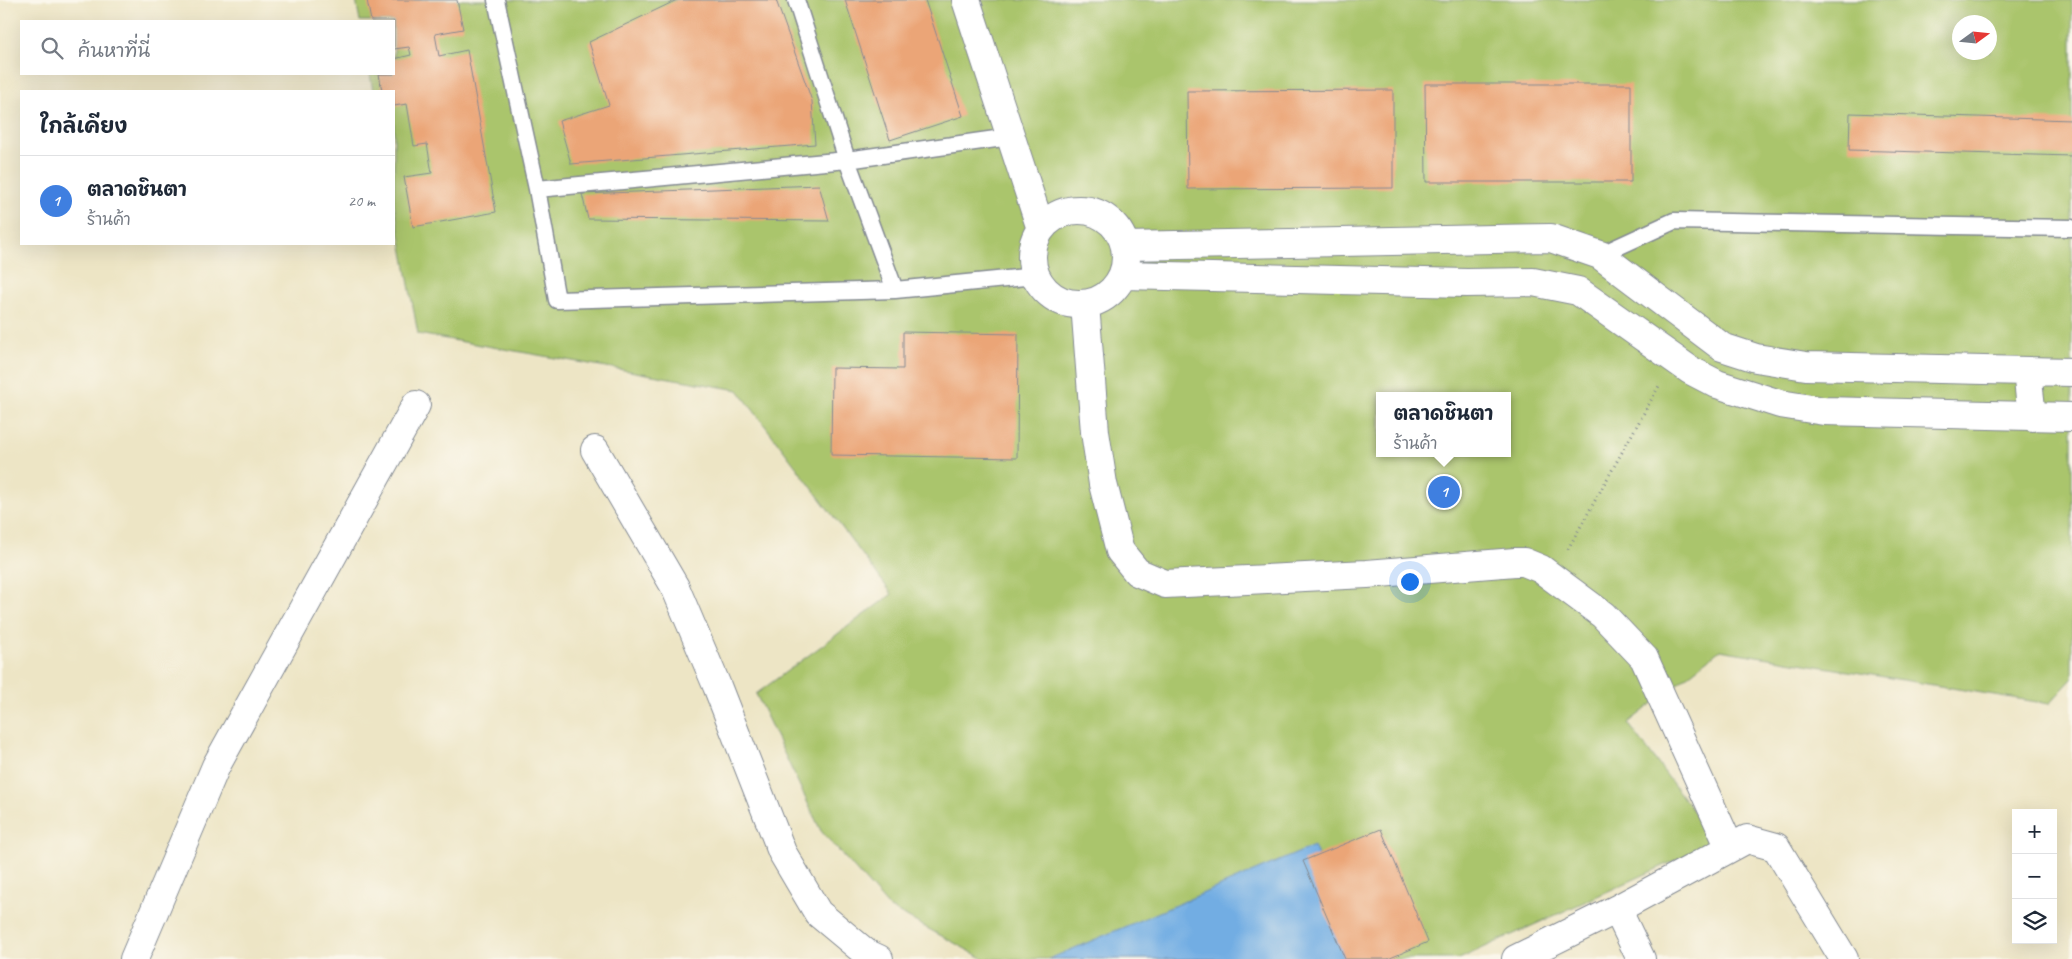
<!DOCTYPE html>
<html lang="th">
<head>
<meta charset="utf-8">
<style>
	body { margin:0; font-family:Caveat,"Playpen Sans Thai",sans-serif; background:#f6f6f7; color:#1f2937 }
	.controls { position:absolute; right:15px; bottom:15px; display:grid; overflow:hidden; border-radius:0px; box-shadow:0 5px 20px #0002 }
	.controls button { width:45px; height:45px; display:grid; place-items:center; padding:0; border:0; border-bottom:1px solid #e0e1e3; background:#fff; color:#1f2937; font:25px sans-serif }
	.compass { position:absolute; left:1952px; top:15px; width:45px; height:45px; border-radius:50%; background:#fff; box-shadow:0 5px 20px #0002; rotate:75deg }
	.you { position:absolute; left:1409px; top:581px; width:18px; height:18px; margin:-12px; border:4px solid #fff; border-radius:50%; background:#1a73e8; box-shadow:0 0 0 8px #1a73e833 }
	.badge { display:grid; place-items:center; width:32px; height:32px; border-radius:50%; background:#2563eb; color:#fff; font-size:16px; font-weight:700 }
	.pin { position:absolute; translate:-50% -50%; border:2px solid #fff; box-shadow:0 1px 5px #0006 }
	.popup { position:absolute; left:1376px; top:392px; width:135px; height:65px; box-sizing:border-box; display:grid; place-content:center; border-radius:0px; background:#fff; filter:drop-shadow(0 1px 4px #0005); font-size:16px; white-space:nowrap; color:#747a83 }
	.popup b { font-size:19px; color:#1f2937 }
	.popup::after { content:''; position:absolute; left:50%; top:100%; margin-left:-10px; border:10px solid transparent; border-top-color:#fff }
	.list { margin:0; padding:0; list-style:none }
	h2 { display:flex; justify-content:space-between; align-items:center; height:65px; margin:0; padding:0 20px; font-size:21px }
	h2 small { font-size:16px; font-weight:400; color:#747a83 }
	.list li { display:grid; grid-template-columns:32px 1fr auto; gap:15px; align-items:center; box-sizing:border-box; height:90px; padding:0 20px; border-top:1px solid #e0e1e3 }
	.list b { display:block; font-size:19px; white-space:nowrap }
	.list p { margin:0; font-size:16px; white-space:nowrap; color:#747a83 }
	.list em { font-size:16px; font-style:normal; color:#747a83 }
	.icon { flex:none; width:28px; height:28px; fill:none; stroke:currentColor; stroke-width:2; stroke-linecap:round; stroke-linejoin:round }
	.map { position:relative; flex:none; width:2072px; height:959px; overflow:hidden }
	.search { position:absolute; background:#fff; box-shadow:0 5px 20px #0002; left:20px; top:20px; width:375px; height:55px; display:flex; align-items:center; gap:12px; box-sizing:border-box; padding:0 18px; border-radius:0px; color:#747a83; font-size:19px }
	.panel { position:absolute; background:#fff; box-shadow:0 5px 20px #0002; left:20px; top:90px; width:375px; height:155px; border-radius:0px }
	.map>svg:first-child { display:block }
	.green { fill:#aac56c; stroke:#627a65; fill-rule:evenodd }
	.water { fill:#72ade3; stroke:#466ea0 }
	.building { fill:#eba577 }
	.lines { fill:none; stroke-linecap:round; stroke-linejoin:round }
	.lane-casing { stroke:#848a92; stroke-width:19 }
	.street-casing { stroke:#848a92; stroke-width:30 }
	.path { stroke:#848a92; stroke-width:3; stroke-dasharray:1 4; stroke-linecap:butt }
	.lane { stroke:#fff; stroke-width:16 }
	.street { stroke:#fff; stroke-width:28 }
</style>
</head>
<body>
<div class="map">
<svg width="2072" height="959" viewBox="0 0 2072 959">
	<rect width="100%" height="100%" fill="#fbf7ec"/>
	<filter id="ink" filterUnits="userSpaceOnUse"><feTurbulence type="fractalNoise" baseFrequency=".02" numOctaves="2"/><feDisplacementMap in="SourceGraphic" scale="10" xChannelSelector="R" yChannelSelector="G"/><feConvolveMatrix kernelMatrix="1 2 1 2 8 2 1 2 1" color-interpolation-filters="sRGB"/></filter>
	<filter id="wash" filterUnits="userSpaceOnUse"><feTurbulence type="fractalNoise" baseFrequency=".0096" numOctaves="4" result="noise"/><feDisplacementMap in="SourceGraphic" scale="20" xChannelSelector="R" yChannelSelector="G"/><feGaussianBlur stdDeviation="1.12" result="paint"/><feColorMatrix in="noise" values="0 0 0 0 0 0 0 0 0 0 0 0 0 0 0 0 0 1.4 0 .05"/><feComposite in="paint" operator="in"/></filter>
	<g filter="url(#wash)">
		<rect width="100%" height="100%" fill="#ede5c5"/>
		<path class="green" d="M356 0H2072V679L2049 704 1720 650 1628 723 1716 842 1459 959H984L890 908 821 831 756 694 892 594 738 390 418 334 394 202V91H373L370 74H394V21H360ZM1960 22H1990V52H1960ZM1380 396H1508V453H1380Z"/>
		<path class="water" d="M1314 846 1362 959H1049Z"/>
		<g id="blocks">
			<path class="building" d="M367 0H457L463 29 435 34 439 56 467 50 496 212 413 227 404 177 432 173 427 144 414 146 407 104 394 106V91H382L379 74H394V59L411 55 409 47 394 49V21H371Z
				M677 0H776L812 101 815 144 571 164 559 121 609 105 589 42Z
				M845 0H925L963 116 890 140Z
				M1425 84H1631V182H1426Z
				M1393 90V188L1188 189 1187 91Z
				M1850 113 2072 120V156L1849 150Z
				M819 185 829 221 588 219 582 194Z
				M903 332 1018 334 1017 458 831 455 832 368 903 369Z
				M1381 829 1428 942 1388 959H1345L1303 861Z"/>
		</g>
	</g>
	<g filter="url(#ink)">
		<use href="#blocks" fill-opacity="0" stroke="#848a92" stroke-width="1"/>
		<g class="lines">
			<defs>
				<path id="lane" d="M496 0 537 189 557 300 895 290 1036 276
					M796 0 847 160 895 290
					M537 189 847 160 1010 137
					M1600 255 1674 221 2072 228"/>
				<path id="street" d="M966 0 1041 229
					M1032 257a47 47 0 1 1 94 0a47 47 0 1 1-94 0Z
					M1125 246 1551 238 1600 255 1722 347 1756 358 1806 366 2072 372
					M1123 275 1467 283 1533 282 1578 291 1690 370 1717 384 1780 404 1824 411 2072 417
					M1085 304 1095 432 1103 484 1120 551 1137 572 1165 584 1367 574 1515 562H1524L1541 569 1603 615 1644 658 1730 848
					M2027 371 2032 417
					M595 450 675 587 717 686 782 852 818 913 866 953 879 959
					M1617 909 1641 959
					M134 959 216 766 416 405
					M1516 959 1617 909 1747 839 1776 847 1844 959"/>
			</defs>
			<use href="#lane" class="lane-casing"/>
			<use href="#street" class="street-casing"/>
			<path class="path" d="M1568 549 1659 386"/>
			<use href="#lane" class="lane"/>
			<use href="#street" class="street"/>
		</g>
	</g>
</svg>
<div class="controls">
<button>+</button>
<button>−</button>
<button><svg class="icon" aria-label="layers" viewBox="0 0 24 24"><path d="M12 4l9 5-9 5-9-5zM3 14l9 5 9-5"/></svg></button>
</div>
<svg class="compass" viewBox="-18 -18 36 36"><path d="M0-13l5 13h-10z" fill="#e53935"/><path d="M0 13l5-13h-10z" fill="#747a83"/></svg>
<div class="you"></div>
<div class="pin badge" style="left:1444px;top:492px;background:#3f7fe0">1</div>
<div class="popup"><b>ตลาดชินตา</b>ร้านค้า</div>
<div class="search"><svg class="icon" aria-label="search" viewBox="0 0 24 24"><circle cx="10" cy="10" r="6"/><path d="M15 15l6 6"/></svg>ค้นหาที่นี่</div>
<section class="panel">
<h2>ใกล้เคียง<small></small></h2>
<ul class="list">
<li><span class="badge" style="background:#3f7fe0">1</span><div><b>ตลาดชินตา</b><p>ร้านค้า</p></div><em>20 m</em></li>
</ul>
</section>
</div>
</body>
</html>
